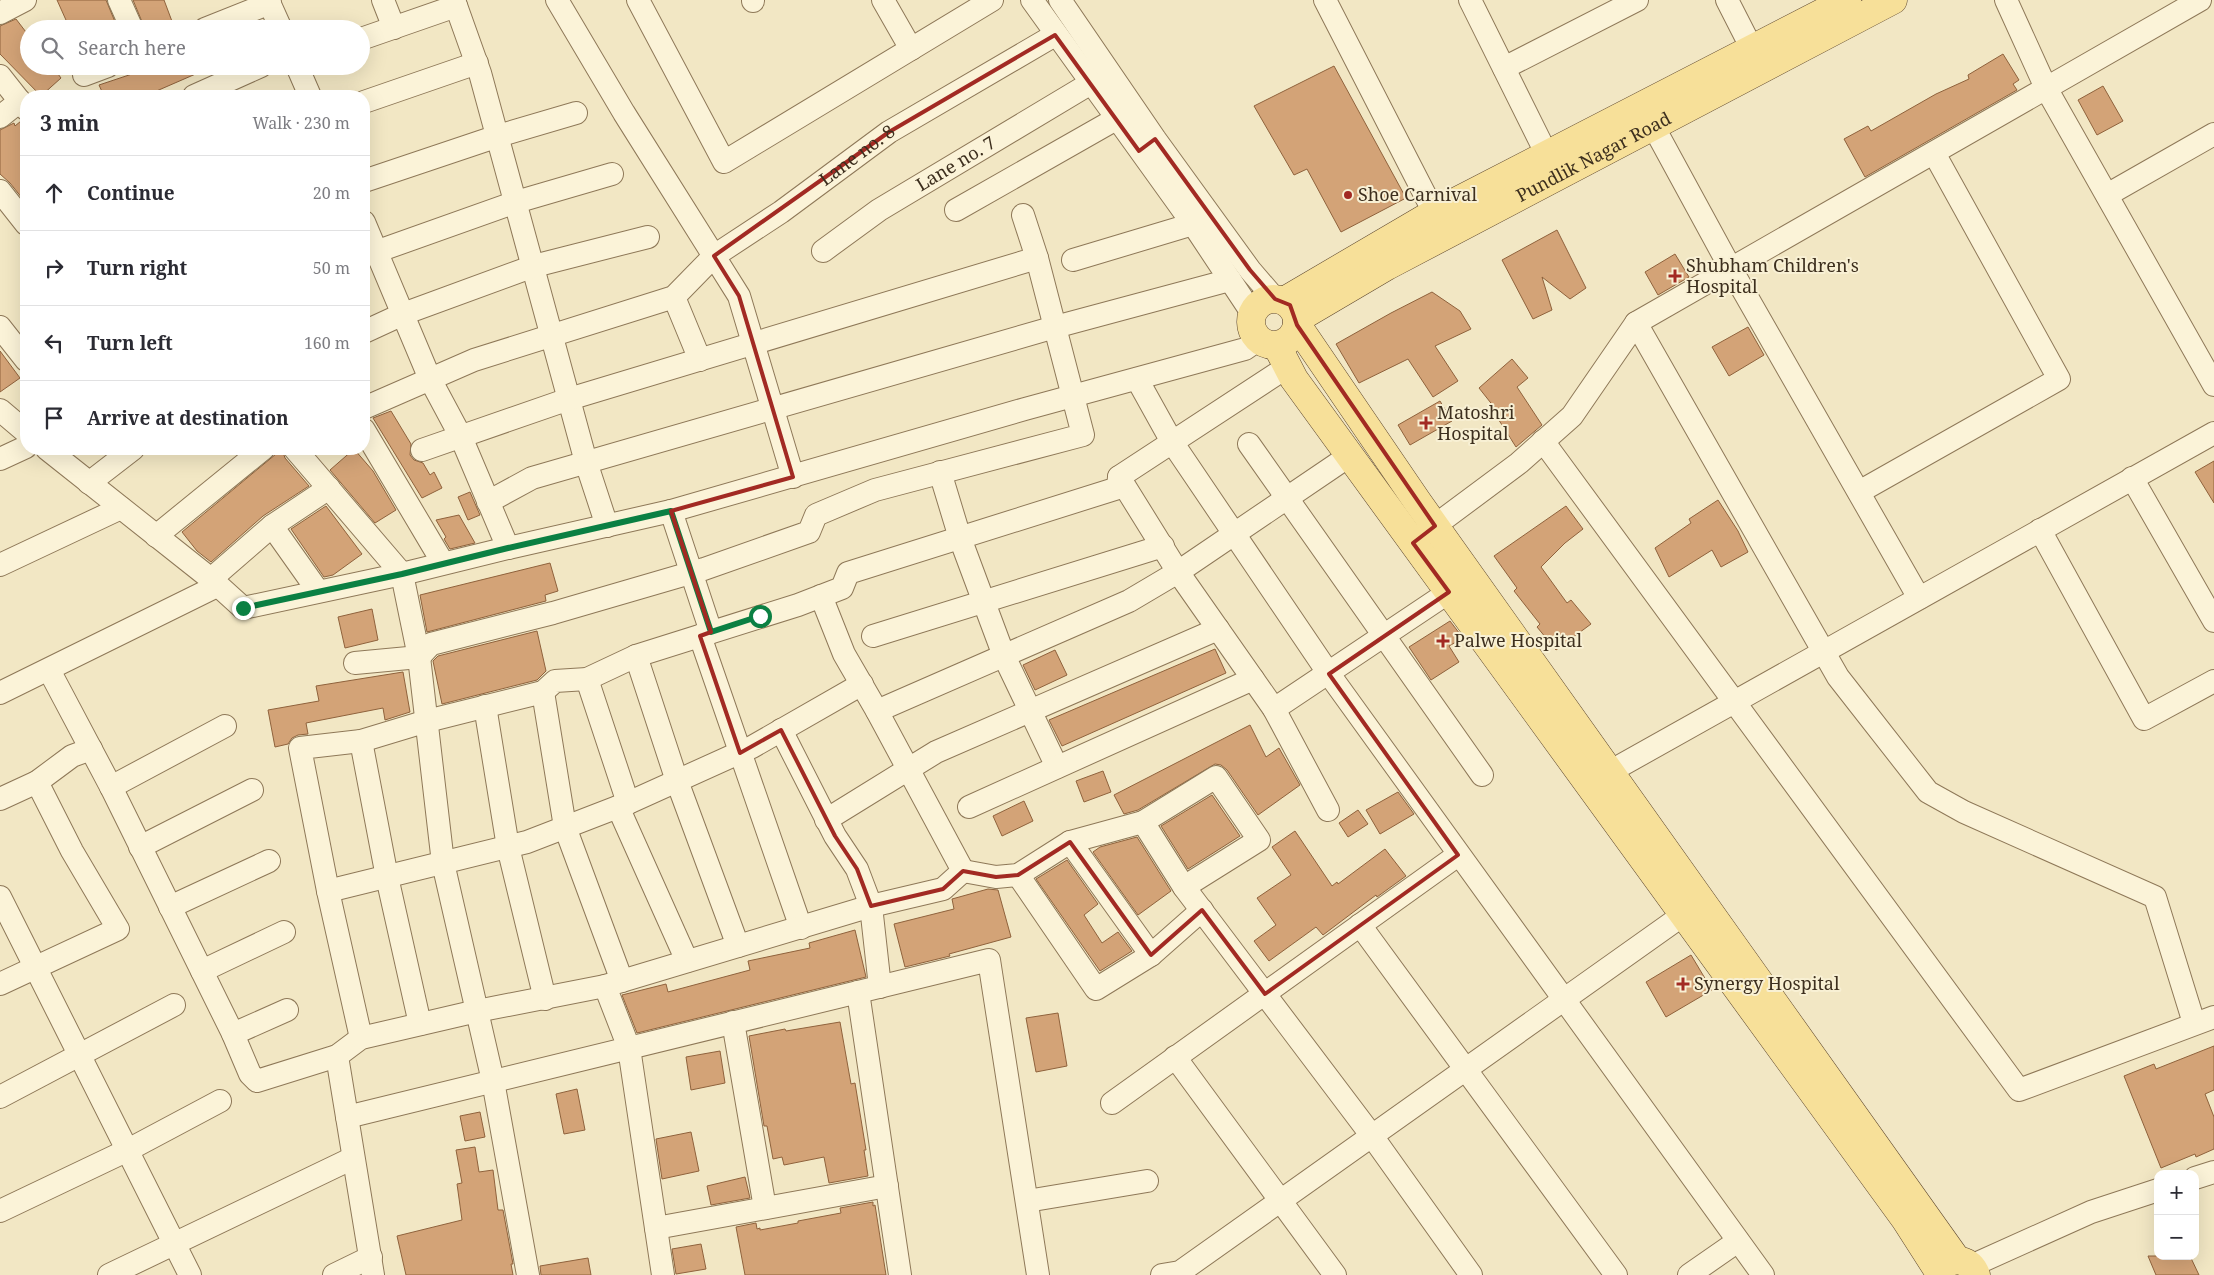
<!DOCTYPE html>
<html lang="en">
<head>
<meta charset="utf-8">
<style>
	body { margin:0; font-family:"Noto Serif",serif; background:#f2f2f3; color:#2b2b33 }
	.controls { position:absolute; right:15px; bottom:15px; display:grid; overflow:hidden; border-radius:10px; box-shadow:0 5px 20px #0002 }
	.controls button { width:45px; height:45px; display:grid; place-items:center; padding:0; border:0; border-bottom:1px solid #e1e1e2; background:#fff; color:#2b2b33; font:25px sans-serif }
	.stop { position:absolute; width:15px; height:15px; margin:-11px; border:4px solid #0b8043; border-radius:50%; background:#fff }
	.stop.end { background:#0b8043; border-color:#fff; box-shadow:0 1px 5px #0008 }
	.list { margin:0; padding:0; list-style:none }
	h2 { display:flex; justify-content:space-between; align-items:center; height:65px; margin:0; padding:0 20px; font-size:21px }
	h2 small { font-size:16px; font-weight:400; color:#7c7c81 }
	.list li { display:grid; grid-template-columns:32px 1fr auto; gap:15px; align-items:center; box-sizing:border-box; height:75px; padding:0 20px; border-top:1px solid #e1e1e2 }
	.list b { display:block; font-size:19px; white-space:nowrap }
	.list em { font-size:16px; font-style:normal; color:#7c7c81 }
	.icon { flex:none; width:28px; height:28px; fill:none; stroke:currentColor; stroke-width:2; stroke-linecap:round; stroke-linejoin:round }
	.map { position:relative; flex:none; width:2214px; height:1275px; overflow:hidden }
	.search { position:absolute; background:#fff; box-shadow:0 5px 20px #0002; left:20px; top:20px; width:350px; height:55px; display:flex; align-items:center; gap:12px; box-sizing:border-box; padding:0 18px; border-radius:28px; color:#7c7c81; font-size:19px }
	.panel { position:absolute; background:#fff; box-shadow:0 5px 20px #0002; left:20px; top:90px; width:350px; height:365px; border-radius:20px }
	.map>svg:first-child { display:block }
	.building { fill:#d3a377; stroke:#8f623c }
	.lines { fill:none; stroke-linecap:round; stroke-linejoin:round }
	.minor-casing { stroke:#8e7858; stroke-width:24 }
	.major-casing { stroke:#5c452d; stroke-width:29 }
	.minor { stroke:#fbf3d8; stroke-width:22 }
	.major { stroke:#f7e099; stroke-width:28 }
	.route { stroke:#0b8043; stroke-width:6 }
	.marked { fill:none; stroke:#a22a23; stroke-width:4; stroke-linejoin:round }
	.poi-dot { fill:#a22a23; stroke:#f8f0d4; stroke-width:2 }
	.labels { text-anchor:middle; stroke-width:4; stroke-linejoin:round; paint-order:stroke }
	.street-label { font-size:18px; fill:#3d2f1e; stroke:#f8f0d4 }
	.poi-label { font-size:18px; fill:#3d2f1e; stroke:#f8f0d4; text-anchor:start }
</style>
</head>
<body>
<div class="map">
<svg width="2214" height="1275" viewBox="0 0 2214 1275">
	<rect width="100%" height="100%" fill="#f2e7c4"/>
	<path class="building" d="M57 0H106L118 29H70Z
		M133 0H164L173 24 164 29H145Z
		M16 19 29 36V66H52L61 78 41 96 0 54V26Z
		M2003 54 2019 80 2013 84 2017 90 1865 177 1844 139 1868 126 1871 131 1936 94 1969 79 1968 75Z
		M156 66H214L145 96H104L99 85Z
		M1334 66 1406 198 1341 232 1307 169 1294 175 1254 106Z
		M2103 86 2123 121 2097 135 2078 100Z
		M21 121 26 122V203L10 183 0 174V130L14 123 15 126Z
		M1557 230 1586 288 1570 299 1542 277 1552 310 1533 319 1502 260Z
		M1675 254 1689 277 1658 295 1645 272Z
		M1432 292 1460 311 1471 329 1435 346 1458 381 1433 397 1408 359 1359 383 1336 344 1391 313Z
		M1748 327 1764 355 1729 376 1712 347Z
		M0 351 20 378 0 392Z
		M1512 359 1528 378 1517 387 1542 425 1516 447 1495 414 1498 412 1479 388Z
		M1440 401 1452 421 1410 445 1398 425Z
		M391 411 411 444 410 455 414 460 423 463 430 475 434 472 442 488 422 498 373 418Z
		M282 449 285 458 309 486 263 516 211 562 197 551 182 532Z
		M354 449 373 471 396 510 375 523 330 470Z
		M2214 461V503L2195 472Z
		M470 492 480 515 468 520 458 497Z
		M1718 500 1738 531 1748 552 1721 567 1712 550 1669 577 1655 548 1691 523 1689 519Z
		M326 506 362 554 333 575 324 577 291 529Z
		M1566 506 1583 529 1565 543 1541 567 1567 603 1571 600 1591 624 1556 650 1537 627 1540 624 1514 591 1517 588 1494 556Z
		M459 515 475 543 450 549 444 539 446 537 436 520Z
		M550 563 558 591 545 595 546 601 427 632 420 595Z
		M372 609 378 640 345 648 338 617Z
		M1450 621 1463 638 1449 646 1459 662 1431 680 1409 647Z
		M537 631 546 671 537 680 442 704 433 661 438 656Z
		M1215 649 1226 673 1062 746 1049 720Z
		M1055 650 1067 675 1035 690 1023 665Z
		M403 672 410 712 385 720 383 708 306 723 308 734 298 735 292 738 288 744 275 747 268 710 319 701 316 686Z
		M1250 725 1266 757 1279 748 1300 785 1258 815 1227 770 1221 765 1215 764 1138 810 1124 814 1114 795Z
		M1103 771 1111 792 1084 802 1076 781Z
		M1398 792 1414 814 1380 834 1366 810Z
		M1212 795 1240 836 1188 869 1161 826Z
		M1024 801 1033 821 1002 836 993 816Z
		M1358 810 1368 824 1348 837 1339 823Z
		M1295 831 1332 886 1337 882 1338 884 1385 849 1406 876 1377 897 1376 895 1323 935 1316 927 1269 961 1254 941 1276 925 1257 898 1291 875 1272 847Z
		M1137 837 1171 891 1138 915 1093 852 1100 847Z
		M1067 860 1098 904 1084 915 1102 943 1118 932 1132 951 1100 971 1036 879Z
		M988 889 998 890 1011 937 949 954 950 956 905 967 894 924 954 909 952 899Z
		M855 930 866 977 637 1033 622 995 666 984 668 992 750 970 748 961 810 948 809 943Z
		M1691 955 1712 990 1666 1017 1646 982Z
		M1058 1013 1067 1066 1036 1072 1026 1018Z
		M840 1022 851 1084 855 1083 866 1150H864L868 1176 829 1183 824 1157 784 1165 782 1157 773 1159 767 1126H764L749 1036 785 1029 786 1031Z
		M2214 1046V1090L2205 1094 2214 1117V1149L2196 1157 2195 1154 2161 1168 2124 1076 2154 1064 2156 1069Z
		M720 1051 725 1083 691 1090 686 1057Z
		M577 1089 585 1130 564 1134 556 1094Z
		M480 1112 485 1137 465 1141 460 1116Z
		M691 1132 699 1171 662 1179 656 1139Z
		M475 1147 479 1172 493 1170 498 1210H503L513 1264H511L513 1275H406L397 1236 462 1220 457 1184 462 1183 456 1150Z
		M745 1177 750 1198 711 1205 707 1186Z
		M873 1202V1206L875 1205 886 1275H745L736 1227 756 1223 757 1229 760 1228V1230L798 1223V1221L841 1213 840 1208Z
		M701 1244 706 1269 676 1274 672 1249Z
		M2148 1256H2190L2199 1275H2156Z
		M588 1258 591 1275H541L540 1266Z"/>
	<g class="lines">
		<defs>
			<g id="minor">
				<path d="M119 0 132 29"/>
				<path d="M268 0 281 29"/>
				<path d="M383 0 394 28"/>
				<path d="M454 0 480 73 586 462 607 526"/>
				<path d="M557 0 624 113 739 296 793 477"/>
				<path d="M638 0 724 162 992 0"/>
				<path d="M753 0V1"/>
				<path d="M883 0 911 49"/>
				<path d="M1032 0 1193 224 1252 313"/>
				<path d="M1060 0 1155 139 1250 270 1275 299"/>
				<path d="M1325 0 1442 228"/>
				<path d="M1470 0 1547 155"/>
				<path d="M1727 0 1752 49"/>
				<path d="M2006 0 2046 88 2214 385"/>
				<path d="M0 13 25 0"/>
				<path d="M205 29 270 3"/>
				<path d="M361 39 456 6"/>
				<path d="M297 66 310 96"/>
				<path d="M1504 68 1637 0"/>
				<path d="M84 75 108 66"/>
				<path d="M0 76 26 109"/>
				<path d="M194 96 261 66"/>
				<path d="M364 102 477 63"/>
				<path d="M1645 111 1731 269 1919 598"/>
				<path d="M0 117 20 101"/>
				<path d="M364 181 498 136 576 113"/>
				<path d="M0 191 26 224"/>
				<path d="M2107 195 2214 134"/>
				<path d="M956 210 1116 119"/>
				<path d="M364 222 430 379 461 437 508 548"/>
				<path id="s1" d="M823 251 879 210 1091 83"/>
				<path d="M364 256 516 202 612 174"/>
				<path d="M1073 260 1193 224"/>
				<path d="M674 297 700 360"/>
				<path d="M1636 323 1838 677 1928 792 1964 812 2155 897 2194 1023"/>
				<path d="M0 327 26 360"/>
				<path d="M364 332 403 314 534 266 648 237"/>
				<path d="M1137 379 1172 442 1329 674 1763 1275"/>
				<path id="s2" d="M364 408 474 360 674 297 714 256 781 212 889 132 1055 35"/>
				<path d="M0 410 26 432"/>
				<path d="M364 430 443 563"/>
				<path d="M1543 441 2019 1090 2214 1017"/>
				<path d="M1249 444 1482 775"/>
				<path d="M47 449 211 579 243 608 402 574 508 548 671 511 1025 409 1245 349 1258 340"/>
				<path d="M295 449 402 574 419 657 443 863 493 1081 528 1275"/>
				<path d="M422 450 569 399 1037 258 1023 215"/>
				<path d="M0 459 26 447"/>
				<path d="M940 472 960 538 1004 656 1057 767"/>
				<path d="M1119 477 1178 572 1274 709 1328 810"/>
				<path d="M2132 478 2214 621"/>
				<path d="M89 483 133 449"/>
				<path d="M1859 492 2059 379 1934 153"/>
				<path d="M488 502 532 478 1055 327 1230 280"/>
				<path d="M671 511 711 632"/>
				<path d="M272 526 318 591"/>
				<path d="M2040 530 2144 719 2214 681"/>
				<path d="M156 536 263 449"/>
				<path d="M1421 536 1519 463 1572 416 1636 323 2200 0"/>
				<path d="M0 565 121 508"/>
				<path d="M211 579 272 526 329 488"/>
				<path d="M700 636 801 928"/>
				<path d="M873 636 1163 546"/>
				<path d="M636 656 677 781 738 946"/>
				<path d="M355 663 419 657 431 644 553 613 704 569 809 532 816 515 875 490 1083 435 1037 258"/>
				<path d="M49 670 111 787 233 1034 250 1074 257 1081 337 1056 361 1038 477 1011 605 986"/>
				<path d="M587 679 628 803"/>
				<path d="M543 692 565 827 622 981"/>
				<path d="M0 693 217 586"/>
				<path d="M485 706 508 847 545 999"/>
				<path d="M1274 709 1449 592"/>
				<path d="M877 711 1129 601 1178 572 1349 456"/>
				<path d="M781 730 835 836 857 869 871 906 880 987"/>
				<path d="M361 741 387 877 420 1024"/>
				<path d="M1595 780 2214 433"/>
				<path d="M111 787 225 726"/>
				<path d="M0 799 37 782 72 756 91 749"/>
				<path d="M618 807 687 961"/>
				<path d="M969 807 1253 679"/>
				<path d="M826 820 936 752 1218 629"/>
				<path d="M1143 822 1184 887 1372 1136 1471 1275"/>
				<path d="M1070 842 1151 955"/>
				<path d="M140 847 252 790"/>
				<path d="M963 871 996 877 1018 875 1070 842 1143 822 1216 777 1259 840 1184 887"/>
				<path d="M1018 875 1096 989 1151 955 1202 910"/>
				<path d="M328 891 527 842 628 803 752 747 862 684"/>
				<path d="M0 897 190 1275"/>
				<path d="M170 907 269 861"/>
				<path d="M1360 925 1616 1275"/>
				<path d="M202 971 284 932"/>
				<path d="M0 984 118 929 72 851 37 782"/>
				<path d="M858 992 900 1275"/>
				<path d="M733 1022 765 1208"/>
				<path d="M233 1034 287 1010"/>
				<path d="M361 1038 328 891 300 748 361 741 427 721 543 692 555 681 587 679 636 656 798 605 842 588 848 573 1118 488 1119 477 1287 367"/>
				<path d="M337 1056 373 1275"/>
				<path d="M1175 1057 1335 1275"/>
				<path d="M0 1097 174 1005"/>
				<path d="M1112 1103 1458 855"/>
				<path d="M347 1117 989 960 1038 1275"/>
				<path d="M2195 1178 2214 1172"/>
				<path d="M1027 1201 1147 1181"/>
				<path d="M0 1211 128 1150 220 1101"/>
				<path d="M656 1228 887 1186"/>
				<path d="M1971 1266 2091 1212 2158 1190"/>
				<path d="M109 1275 353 1158"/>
				<path d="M334 1275 371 1257"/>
				<path d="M663 1275 629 1048 605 986 871 906 943 889 963 871 877 711 844 654 821 596"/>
				<path d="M1162 1275 1180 1272 1683 915"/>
				<path d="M1689 1275 1738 1241"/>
			</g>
			<g id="major">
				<circle cx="1274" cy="322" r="23"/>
				<path d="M1284 301 1434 213 1847 0"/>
				<path id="s3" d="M1297 319 1387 266 1893 0"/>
				<path d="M1297 325 1417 501 1957 1260"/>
				<path d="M1277 346 1294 379 1905 1219 1939 1272"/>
				<path d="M1942 1267C1953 1256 1970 1259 1976 1275"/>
			</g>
		</defs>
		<use href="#minor" class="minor-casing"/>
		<use href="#major" class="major-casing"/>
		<use href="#minor" class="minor"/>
		<use href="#major" class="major"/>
	</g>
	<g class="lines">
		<path class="route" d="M243 608 402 574 508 548 671 511 711 632 760 616"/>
	</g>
	<path class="marked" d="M1055 35 1139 151 1155 139 1250 270 1275 299 1290 305 1297 325 1435 526 1413 543 1449 592 1329 674 1458 855 1265 994 1202 910 1151 955 1070 842 1018 875 996 877 963 871 943 889 871 906 857 869 835 836 781 730 740 753 700 636 711 632 671 511 793 477 739 296 714 256 889 132Z"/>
	<g class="poi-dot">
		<circle cx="1348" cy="195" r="5"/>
		<path d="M1672.5 268.5h5v5h5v5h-5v5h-5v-5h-5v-5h5z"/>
		<path d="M1423.5 415.5h5v5h5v5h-5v5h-5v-5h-5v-5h5z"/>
		<path d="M1440.5 633.5h5v5h5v5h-5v5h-5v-5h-5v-5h5z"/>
		<path d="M1680.5 976.5h5v5h5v5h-5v5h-5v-5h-5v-5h5z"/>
	</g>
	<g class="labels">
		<g class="street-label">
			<text dy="6" stroke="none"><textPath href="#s2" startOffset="562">Lane no. 8</textPath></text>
			<text dy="6" stroke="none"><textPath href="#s3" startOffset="338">Pundlik Nagar Road</textPath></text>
			<text dy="6" stroke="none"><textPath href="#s1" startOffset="159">Lane no. 7</textPath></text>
		</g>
		<g class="poi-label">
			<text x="1358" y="201">Shoe Carnival</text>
			<text x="1686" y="272">Shubham Children's<tspan x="1686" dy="21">Hospital</tspan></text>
			<text x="1437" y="419">Matoshri<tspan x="1437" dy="21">Hospital</tspan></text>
			<text x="1454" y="647">Palwe Hospital</text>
			<text x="1694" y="990">Synergy Hospital</text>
		</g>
	</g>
</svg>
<div class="controls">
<button>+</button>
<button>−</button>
</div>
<div class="stop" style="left:760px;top:616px"></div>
<div class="stop end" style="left:243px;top:608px"></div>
<div class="search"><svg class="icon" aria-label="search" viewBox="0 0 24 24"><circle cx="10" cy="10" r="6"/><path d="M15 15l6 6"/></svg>Search here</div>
<section class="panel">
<h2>3 min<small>Walk · 230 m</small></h2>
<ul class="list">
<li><svg class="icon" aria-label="ahead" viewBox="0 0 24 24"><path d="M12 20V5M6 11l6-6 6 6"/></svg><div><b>Continue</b></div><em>20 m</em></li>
<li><svg class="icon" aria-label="right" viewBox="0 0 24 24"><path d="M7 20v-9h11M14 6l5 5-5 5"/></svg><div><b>Turn right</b></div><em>50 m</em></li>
<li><svg class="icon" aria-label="left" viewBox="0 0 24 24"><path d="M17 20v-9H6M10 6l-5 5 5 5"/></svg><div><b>Turn left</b></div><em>160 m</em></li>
<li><svg class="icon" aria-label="arrive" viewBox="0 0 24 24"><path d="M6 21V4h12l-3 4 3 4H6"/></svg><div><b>Arrive at destination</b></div></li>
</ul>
</section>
</div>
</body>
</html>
